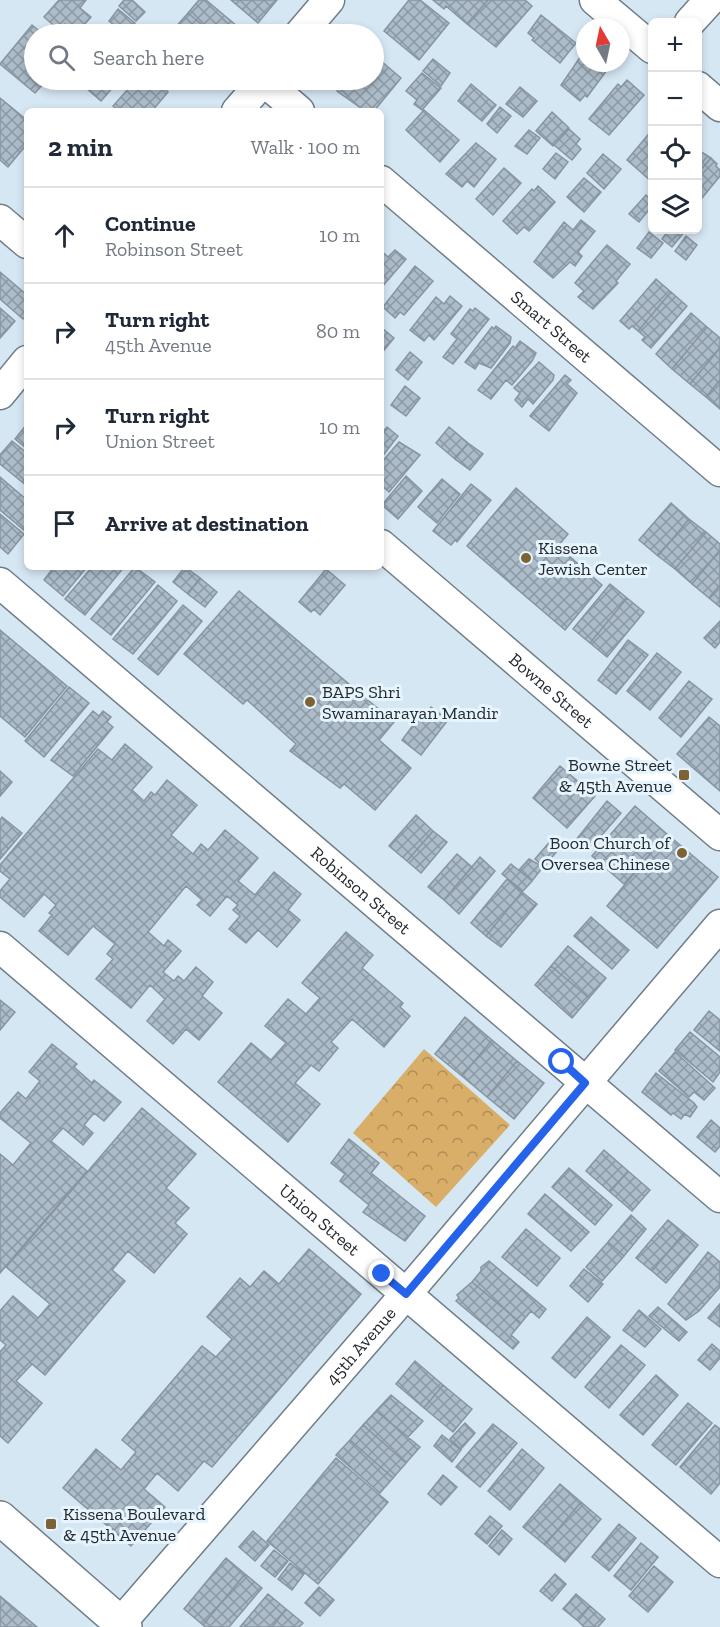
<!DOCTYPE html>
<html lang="en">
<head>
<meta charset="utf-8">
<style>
	body { margin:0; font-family:"Zilla Slab",serif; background:#f6f6f7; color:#1f2937 }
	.controls { position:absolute; right:18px; top:18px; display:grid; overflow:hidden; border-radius:9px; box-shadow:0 3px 9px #0003 }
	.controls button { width:54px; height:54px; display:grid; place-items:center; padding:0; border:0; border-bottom:2px solid #e0e1e3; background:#fff; color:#1f2937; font:30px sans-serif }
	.compass { position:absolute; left:576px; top:18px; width:54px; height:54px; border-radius:50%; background:#fff; box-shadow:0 3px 9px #0003; rotate:351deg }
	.stop { position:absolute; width:18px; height:18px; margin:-14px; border:4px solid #2563eb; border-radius:50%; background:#fff }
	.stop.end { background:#2563eb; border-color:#fff; box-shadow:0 2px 6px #0008 }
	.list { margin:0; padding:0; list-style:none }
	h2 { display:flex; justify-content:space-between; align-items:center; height:78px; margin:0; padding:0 24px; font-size:26px }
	h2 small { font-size:20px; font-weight:400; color:#747a83 }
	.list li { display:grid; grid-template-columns:39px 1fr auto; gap:18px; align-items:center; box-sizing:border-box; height:96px; padding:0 24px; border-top:2px solid #e0e1e3 }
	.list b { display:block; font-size:22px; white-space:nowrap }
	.list p { margin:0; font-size:20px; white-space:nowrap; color:#747a83 }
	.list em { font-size:20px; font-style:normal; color:#747a83 }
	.icon { flex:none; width:33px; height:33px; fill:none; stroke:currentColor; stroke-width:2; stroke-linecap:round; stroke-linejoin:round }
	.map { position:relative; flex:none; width:720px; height:1627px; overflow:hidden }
	.search { position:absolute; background:#fff; box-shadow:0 3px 9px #0003; left:24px; top:24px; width:360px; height:66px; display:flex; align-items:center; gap:15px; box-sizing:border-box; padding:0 21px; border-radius:33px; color:#747a83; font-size:22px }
	.panel { position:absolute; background:#fff; box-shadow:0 3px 9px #0003; left:24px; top:108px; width:360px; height:462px; border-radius:9px }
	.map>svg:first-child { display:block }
	.park { fill:url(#park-crowns) }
	.building { fill:url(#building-cross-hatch); stroke:#8695a1; stroke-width:1.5 }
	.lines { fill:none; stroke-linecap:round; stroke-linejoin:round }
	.minor-casing { stroke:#6e7d88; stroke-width:33 }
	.major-casing { stroke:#6e7d88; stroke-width:36 }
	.minor { stroke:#fff; stroke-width:30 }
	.major { stroke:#fff; stroke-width:33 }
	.route { stroke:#2563eb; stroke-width:8 }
	.poi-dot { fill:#7d6234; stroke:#e6f4fe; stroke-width:2 }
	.labels { text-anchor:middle; stroke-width:6; stroke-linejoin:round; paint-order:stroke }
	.street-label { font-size:18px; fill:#242a2f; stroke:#e6f4fe }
	.poi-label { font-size:18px; fill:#242a2f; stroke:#e6f4fe; text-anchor:start }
</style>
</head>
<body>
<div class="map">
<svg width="720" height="1627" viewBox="0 0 720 1627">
	<defs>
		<pattern id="park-crowns" width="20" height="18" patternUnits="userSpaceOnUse" patternTransform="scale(1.5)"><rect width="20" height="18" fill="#d8ae68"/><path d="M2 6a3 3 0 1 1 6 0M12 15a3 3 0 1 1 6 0" fill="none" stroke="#af8e56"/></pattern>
		<pattern id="building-cross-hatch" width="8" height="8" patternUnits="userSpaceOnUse" patternTransform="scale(1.5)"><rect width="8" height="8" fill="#acbcc9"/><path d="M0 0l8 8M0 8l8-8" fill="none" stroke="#8c99a4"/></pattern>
	</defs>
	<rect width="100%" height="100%" fill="#d6e7f4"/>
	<path class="park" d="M424 1049 510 1125 436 1207 353 1133Z"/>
	<path class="building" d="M59 0H86L80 8 91 17 76 34 65 24 59 30 44 17Z
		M124 0H132L145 12 136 21 119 6Z
		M199 0H206L237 26 230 34H213L188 13Z
		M231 0H277L258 23Z
		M409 0H420L449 23 419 60 384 31Z
		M433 0H488L467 24 446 6 444 9Z
		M488 0H525L532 6 496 47 467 24Z
		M118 9 135 23 126 34 109 21Z
		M188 13 213 34H180L174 29Z
		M541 15 576 43 560 63 532 40 534 38 528 33Z
		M32 25 43 34H34V80H47L35 93 0 64Z
		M583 53 585 63H607L610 66 587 97 585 95 580 101 561 85Z
		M374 55 401 78 374 111H365L337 91 340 87 338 84 342 80H374Z
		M433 59 450 73 441 86 423 71Z
		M422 73 441 88 422 110 414 104 417 100 406 91Z
		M93 80H106L114 86 101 101 86 88Z
		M136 80H154L168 92 152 111H120L113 106Z
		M627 80 644 95 609 135 589 119 618 84 621 87Z
		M471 84 496 105 482 121 458 101Z
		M520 87 537 101 523 117 506 104Z
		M0 98 27 120V144L8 167 0 160Z
		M500 107 511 116 497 133 487 124Z
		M424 110 459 140 440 162 406 130Z
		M552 112 569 128 553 146 536 131Z
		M569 129 580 139 576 144 581 149 572 160 554 145Z
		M529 130 540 138 527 154 515 146Z
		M652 130V179L651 181 627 160Z
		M476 143 496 159 474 187 467 181 462 187 446 174Z
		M698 150 711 158 698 173Z
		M556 153 568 162 555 179 543 169Z
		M603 154 621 169 604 189 587 173Z
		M711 158 717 164 716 166 720 170V176L698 203V173Z
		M504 168 521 183 493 215 476 199Z
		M584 178 601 192 584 212 567 197Z
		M538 186 555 202 529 231 524 227 517 234 503 221 532 189 534 191Z
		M646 195 652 201V206L639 222 629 214Z
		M581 220 595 231 578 252 582 256 575 266 570 262 553 278 534 262 564 222 573 230Z
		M669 230H686L672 247 662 239Z
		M649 232 663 243 651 258 637 248Z
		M686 236 697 245 686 260 675 251Z
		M607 245 630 264 616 281 618 283 593 309 578 297 584 291 575 283Z
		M395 250 406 259 381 288V251L388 257Z
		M415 266 433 281 404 315 400 312 395 318 383 307Z
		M0 272 27 295V314L23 319 0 299Z
		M656 279 671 292 638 331 632 326 629 329 620 321Z
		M671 292 687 306 651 348 642 340 645 337 638 331Z
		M450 296 462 306 434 340 429 335 424 341 410 330 436 297 444 304Z
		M0 308 15 321 0 338Z
		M475 308 489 319 453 364 443 357 457 339 451 334 470 309 473 311Z
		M691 313 707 327 672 369 656 354Z
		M496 326 511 337 510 343 491 368 479 363 475 369 465 362 492 327 494 329Z
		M707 327 720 338V348L690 384 672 369Z
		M382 328 394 338 381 354V330Z
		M520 341 536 353 532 361 512 385 506 380 491 399 478 390 513 346 515 348Z
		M720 348V380L706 397 690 384Z
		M410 352 422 362 408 380 396 370Z
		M539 362 554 375 553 380 533 404 528 399 522 407 515 400 520 393 514 388Z
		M565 375 571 380 567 384 577 393 549 431 530 416Z
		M720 380V409L706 397Z
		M405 386 420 398 406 416 391 405Z
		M27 424V449L15 439Z
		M381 427 385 430 387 427 398 436 381 458Z
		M449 427 468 443 455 459 436 443Z
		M12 441 27 453V486L0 464V455Z
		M399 442 420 455 389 492 381 485V463Z
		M468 443 483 454 470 470 455 459Z
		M406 476 422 491 398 519 382 505Z
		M0 477 27 500 26 532 0 510Z
		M442 479 460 494 437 523 418 507Z
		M471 484 491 500 457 542 455 540 451 545 433 531Z
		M516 488 568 534 558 546 602 585 565 630 467 546Z
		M671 503 689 519 658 556 639 540Z
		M0 514 24 534 8 554 0 547Z
		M689 519 706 532 675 569 658 556Z
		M706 532 720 544V550L692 584 675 569Z
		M720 550V585L709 598 692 584Z
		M54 567H87L63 596 44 580Z
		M92 567H124L85 615 65 599Z
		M135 567 155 582 111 635 91 619Z
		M185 567 200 578 188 594 173 582Z
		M326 569 345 585 320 615 314 609 311 612 299 602Z
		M200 578 217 592 205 607 188 594Z
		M610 584 627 598 590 643 573 629Z
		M158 585 177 601 133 654 113 639Z
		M720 585V607L709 598Z
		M239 591 394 722 379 740 411 768 375 810 344 784 340 788 290 751 296 744 247 700 243 704 184 654Z
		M627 598 644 612 607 657 590 643Z
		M183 605 202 621 158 675 138 659Z
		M720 621V642L715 648 704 638Z
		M0 630 67 686 25 737 0 716Z
		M628 640 648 655 616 694 598 680Z
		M657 653 681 672 650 710 627 691Z
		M689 681 712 699 681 737 659 718Z
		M69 687 89 703 44 757 25 741Z
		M431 707 448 720 421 755 402 740 425 709 428 711Z
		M93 711 99 716 103 711 111 717 107 722 113 727 73 776 51 760Z
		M709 717 720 726V791L677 754Z
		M125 744 152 767 132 790 144 801 151 792 155 795 167 780 197 805 171 835 193 854 201 844 208 850 225 830 258 858 238 881 255 895 274 872 301 894 288 910 300 920 277 947 258 930 246 943 229 929 240 916 233 910 238 905 227 896 210 916 197 905 202 900 186 886 148 932 164 946 168 940 181 951 163 972 174 981 178 976 184 981 196 967 213 982 202 996 222 1013 199 1040 186 1029 173 1044 147 1021 165 999 150 985 131 1008 96 979 113 959 107 954 115 944 93 926 68 955 39 931 52 915 49 913 56 905 44 894 24 917 0 897V891L10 879 0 871V865L98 749 112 760Z
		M560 766 595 796 567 828 533 798Z
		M0 771 12 782 0 796Z
		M607 801 621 813 588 851 575 841Z
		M635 806 667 834 624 884 592 856Z
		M416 815 433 831 407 861 389 846Z
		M2 817 22 833 0 859V820Z
		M433 831 447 842 421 873 407 861Z
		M667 834 718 877 657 948 607 906Z
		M553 838 562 845 544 867 535 859Z
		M457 854 472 867 444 900 428 887Z
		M480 857 495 871 459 914 444 900Z
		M529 859 543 867 532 881 519 870Z
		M511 864 532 881 523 891 502 874Z
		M507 879 522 892 486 936 471 923Z
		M522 892 537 904 501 947 486 936Z
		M591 917 629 950 612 969 574 936Z
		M346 932 373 955 362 968 403 1003 400 1007 410 1016 384 1047 352 1019 331 1042 338 1048 319 1071 311 1065 295 1083 320 1104 288 1142 218 1082 251 1043 271 1060 286 1043 265 1026 288 999 306 1014 320 998 302 983Z
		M568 946 606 978 589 998 551 966Z
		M551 966 589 998 572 1018 535 985Z
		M0 1000 15 1012 0 1030Z
		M709 1011 720 1020V1051L694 1030Z
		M465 1017 492 1040 462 1076 435 1054Z
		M690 1032 720 1057V1072L713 1082 675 1050Z
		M492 1040 517 1061 487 1097 462 1076Z
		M52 1044 77 1064 74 1067 92 1083 94 1080 121 1102 104 1121 94 1113 84 1125 93 1133 83 1145 63 1128 51 1141 87 1171 0 1273V1154L13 1165 31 1143 0 1118V1113L18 1092 26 1099 40 1081 29 1072Z
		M675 1052 715 1088 704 1100 694 1092 689 1097 659 1071Z
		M517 1061 544 1083 514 1119 487 1097Z
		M656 1073 694 1103 697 1107 690 1117 685 1114 681 1119 673 1113 671 1115 642 1092Z
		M142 1108 196 1154 166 1188 189 1208 175 1223 187 1234 154 1273 128 1251 112 1270 125 1281 45 1375 32 1364 16 1381 42 1403 8 1443 0 1436V1352L6 1345 0 1340V1311L13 1296 38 1318 50 1304 6 1267Z
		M711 1120 720 1128V1146L715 1152 697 1137Z
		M349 1139 379 1163 371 1173 425 1216 405 1241 363 1212 369 1205 340 1181 345 1174 331 1163Z
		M604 1150 628 1171 610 1192 586 1171Z
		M569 1168 612 1205 595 1225 552 1187Z
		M628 1171 650 1190 632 1211 610 1192Z
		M545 1194 589 1232 571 1251 528 1214Z
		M631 1215 646 1229 624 1256 608 1242Z
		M668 1220 684 1233 652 1271 636 1258Z
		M526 1229 560 1258 537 1286 502 1257Z
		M684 1233 698 1245 666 1283 652 1271Z
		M608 1242 624 1256 602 1281 586 1267Z
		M309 1249 361 1294 212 1467 204 1461 178 1491 157 1473 144 1489 165 1507 131 1546 63 1488 96 1449 121 1470 136 1452 122 1440 202 1346 216 1357 232 1339 207 1317 240 1278 250 1287 264 1271 279 1284Z
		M708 1252 720 1262V1287L699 1311 686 1320 668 1304Z
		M489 1261 546 1309 539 1318 531 1311 521 1323 472 1282 481 1271V1267Z
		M584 1269 603 1284 588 1302 570 1286Z
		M472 1282 521 1323 511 1335 519 1342 513 1349 456 1301 459 1298 457 1295Z
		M720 1304V1327L708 1318Z
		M658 1307 687 1332 679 1341 649 1316Z
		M639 1310 661 1329 645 1347 623 1330Z
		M587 1317 610 1337 575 1378 552 1358Z
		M712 1344 720 1351V1358L710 1370 698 1360Z
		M621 1345 645 1365 609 1408 585 1387Z
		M415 1361 443 1385 424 1408 396 1384Z
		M656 1375 678 1395 643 1435 620 1415Z
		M443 1385 472 1409 453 1432 424 1408Z
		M391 1395 423 1421 408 1437 376 1411Z
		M688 1403 712 1423 676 1465 652 1445Z
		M376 1411 420 1447 406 1463 363 1425Z
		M465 1423 475 1433 461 1449 450 1439Z
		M493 1424 517 1443 480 1487 456 1467Z
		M363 1425 406 1463 393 1478 350 1440Z
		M715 1425 720 1429V1483L711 1494 680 1467Z
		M442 1435 461 1450 452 1462 434 1446Z
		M350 1440 393 1478 380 1493 336 1455Z
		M522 1449 544 1468 510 1510 488 1491Z
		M336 1458 388 1502 318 1584 267 1541Z
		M443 1475 457 1487 441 1505 428 1494Z
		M560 1484 581 1502 545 1545 523 1527Z
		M581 1502 601 1519 565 1562 545 1545Z
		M490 1516 502 1526 487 1544 475 1534Z
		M619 1524 636 1538 609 1571 592 1557Z
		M502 1530 512 1539 499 1555 489 1546Z
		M253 1531 269 1545 255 1561 239 1547Z
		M641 1543 658 1557 631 1590 614 1576Z
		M274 1550 288 1561 275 1577 261 1566Z
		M226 1558 245 1574 203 1625 184 1609Z
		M290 1563 304 1574 292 1590 278 1579Z
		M654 1566 673 1582 648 1612 629 1596Z
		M245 1574 262 1588 229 1627H205L203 1625Z
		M555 1574 566 1584 552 1601 540 1591Z
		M319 1587 334 1600 320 1616 305 1603Z
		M268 1594 286 1609 272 1627H240Z
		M576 1594 590 1606 578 1621 563 1609Z
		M0 1596 37 1627H0Z
		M590 1606 605 1619 598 1627H584L578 1621Z
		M286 1609 303 1623 299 1627H272Z"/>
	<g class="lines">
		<defs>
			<g id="minor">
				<path d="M595 0 652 48"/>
				<path d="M690 22 710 0"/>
				<path d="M300 34 329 0"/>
				<path d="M263 80 299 111"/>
				<path d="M698 87 720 106"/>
				<path d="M237 111 264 80"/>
				<path id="s1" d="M381 181 720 471"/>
				<path d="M0 220 27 243"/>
				<path d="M0 394 27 361"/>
				<path id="s2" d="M381 545 720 835"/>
				<path id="s3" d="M0 583 720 1197"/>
				<path id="s4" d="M0 947 720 1562"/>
				<path id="s5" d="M117 1627 406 1294 720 925"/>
			</g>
			<path id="major" d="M0 1518 125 1627"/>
		</defs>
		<use href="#minor" class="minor-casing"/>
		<use href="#major" class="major-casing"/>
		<use href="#minor" class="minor"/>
		<use href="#major" class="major"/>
	</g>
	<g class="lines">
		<path class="route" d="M382 1274 406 1294 423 1274 585 1083 562 1062"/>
	</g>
	<g class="poi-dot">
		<circle cx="526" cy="558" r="6"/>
		<circle cx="310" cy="702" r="6"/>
		<rect x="678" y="769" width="12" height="12" rx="3"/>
		<circle cx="682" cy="853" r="6"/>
		<rect x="45" y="1518" width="12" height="12" rx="3"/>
	</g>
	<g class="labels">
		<g class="street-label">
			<text dy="6" stroke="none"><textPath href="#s1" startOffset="224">Smart Street</textPath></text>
			<text dy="6" stroke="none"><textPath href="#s2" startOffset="224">Bowne Street</textPath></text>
			<text dy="6" stroke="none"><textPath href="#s3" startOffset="474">Robinson Street</textPath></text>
			<text dy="6" stroke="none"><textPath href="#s4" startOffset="420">Union Street</textPath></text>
			<text dy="6" stroke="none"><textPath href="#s5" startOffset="372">45th Avenue</textPath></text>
		</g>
		<g class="poi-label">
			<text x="538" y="554">Kissena<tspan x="538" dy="21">Jewish Center</tspan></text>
			<text x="322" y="698">BAPS Shri<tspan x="322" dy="21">Swaminarayan Mandir</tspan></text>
			<text x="672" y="771" text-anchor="end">Bowne Street<tspan x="672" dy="21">&amp; 45th Avenue</tspan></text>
			<text x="670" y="849" text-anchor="end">Boon Church of<tspan x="670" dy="21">Oversea Chinese</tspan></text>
			<text x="63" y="1520">Kissena Boulevard<tspan x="63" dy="21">&amp; 45th Avenue</tspan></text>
		</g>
	</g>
</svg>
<div class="controls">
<button>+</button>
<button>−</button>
<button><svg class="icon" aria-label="locate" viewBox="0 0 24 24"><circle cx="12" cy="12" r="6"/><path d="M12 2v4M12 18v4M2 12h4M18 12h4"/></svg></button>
<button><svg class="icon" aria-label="layers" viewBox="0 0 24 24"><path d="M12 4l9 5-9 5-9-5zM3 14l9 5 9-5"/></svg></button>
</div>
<svg class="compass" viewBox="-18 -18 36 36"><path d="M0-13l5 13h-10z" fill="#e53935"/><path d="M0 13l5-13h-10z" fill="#747a83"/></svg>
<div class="stop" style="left:562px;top:1062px"></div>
<div class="stop end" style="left:382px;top:1274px"></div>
<div class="search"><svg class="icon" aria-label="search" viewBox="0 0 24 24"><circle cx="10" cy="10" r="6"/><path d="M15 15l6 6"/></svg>Search here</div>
<section class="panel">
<h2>2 min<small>Walk · 100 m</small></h2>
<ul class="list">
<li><svg class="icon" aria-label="ahead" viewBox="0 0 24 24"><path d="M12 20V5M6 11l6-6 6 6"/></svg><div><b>Continue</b><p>Robinson Street</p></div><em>10 m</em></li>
<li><svg class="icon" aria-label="right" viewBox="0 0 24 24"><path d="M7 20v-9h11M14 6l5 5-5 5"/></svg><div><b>Turn right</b><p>45th Avenue</p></div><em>80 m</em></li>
<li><svg class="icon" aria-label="right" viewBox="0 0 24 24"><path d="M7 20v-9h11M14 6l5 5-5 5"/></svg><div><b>Turn right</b><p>Union Street</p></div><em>10 m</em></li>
<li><svg class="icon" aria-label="arrive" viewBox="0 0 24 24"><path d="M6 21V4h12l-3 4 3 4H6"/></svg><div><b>Arrive at destination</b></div></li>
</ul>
</section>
</div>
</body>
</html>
